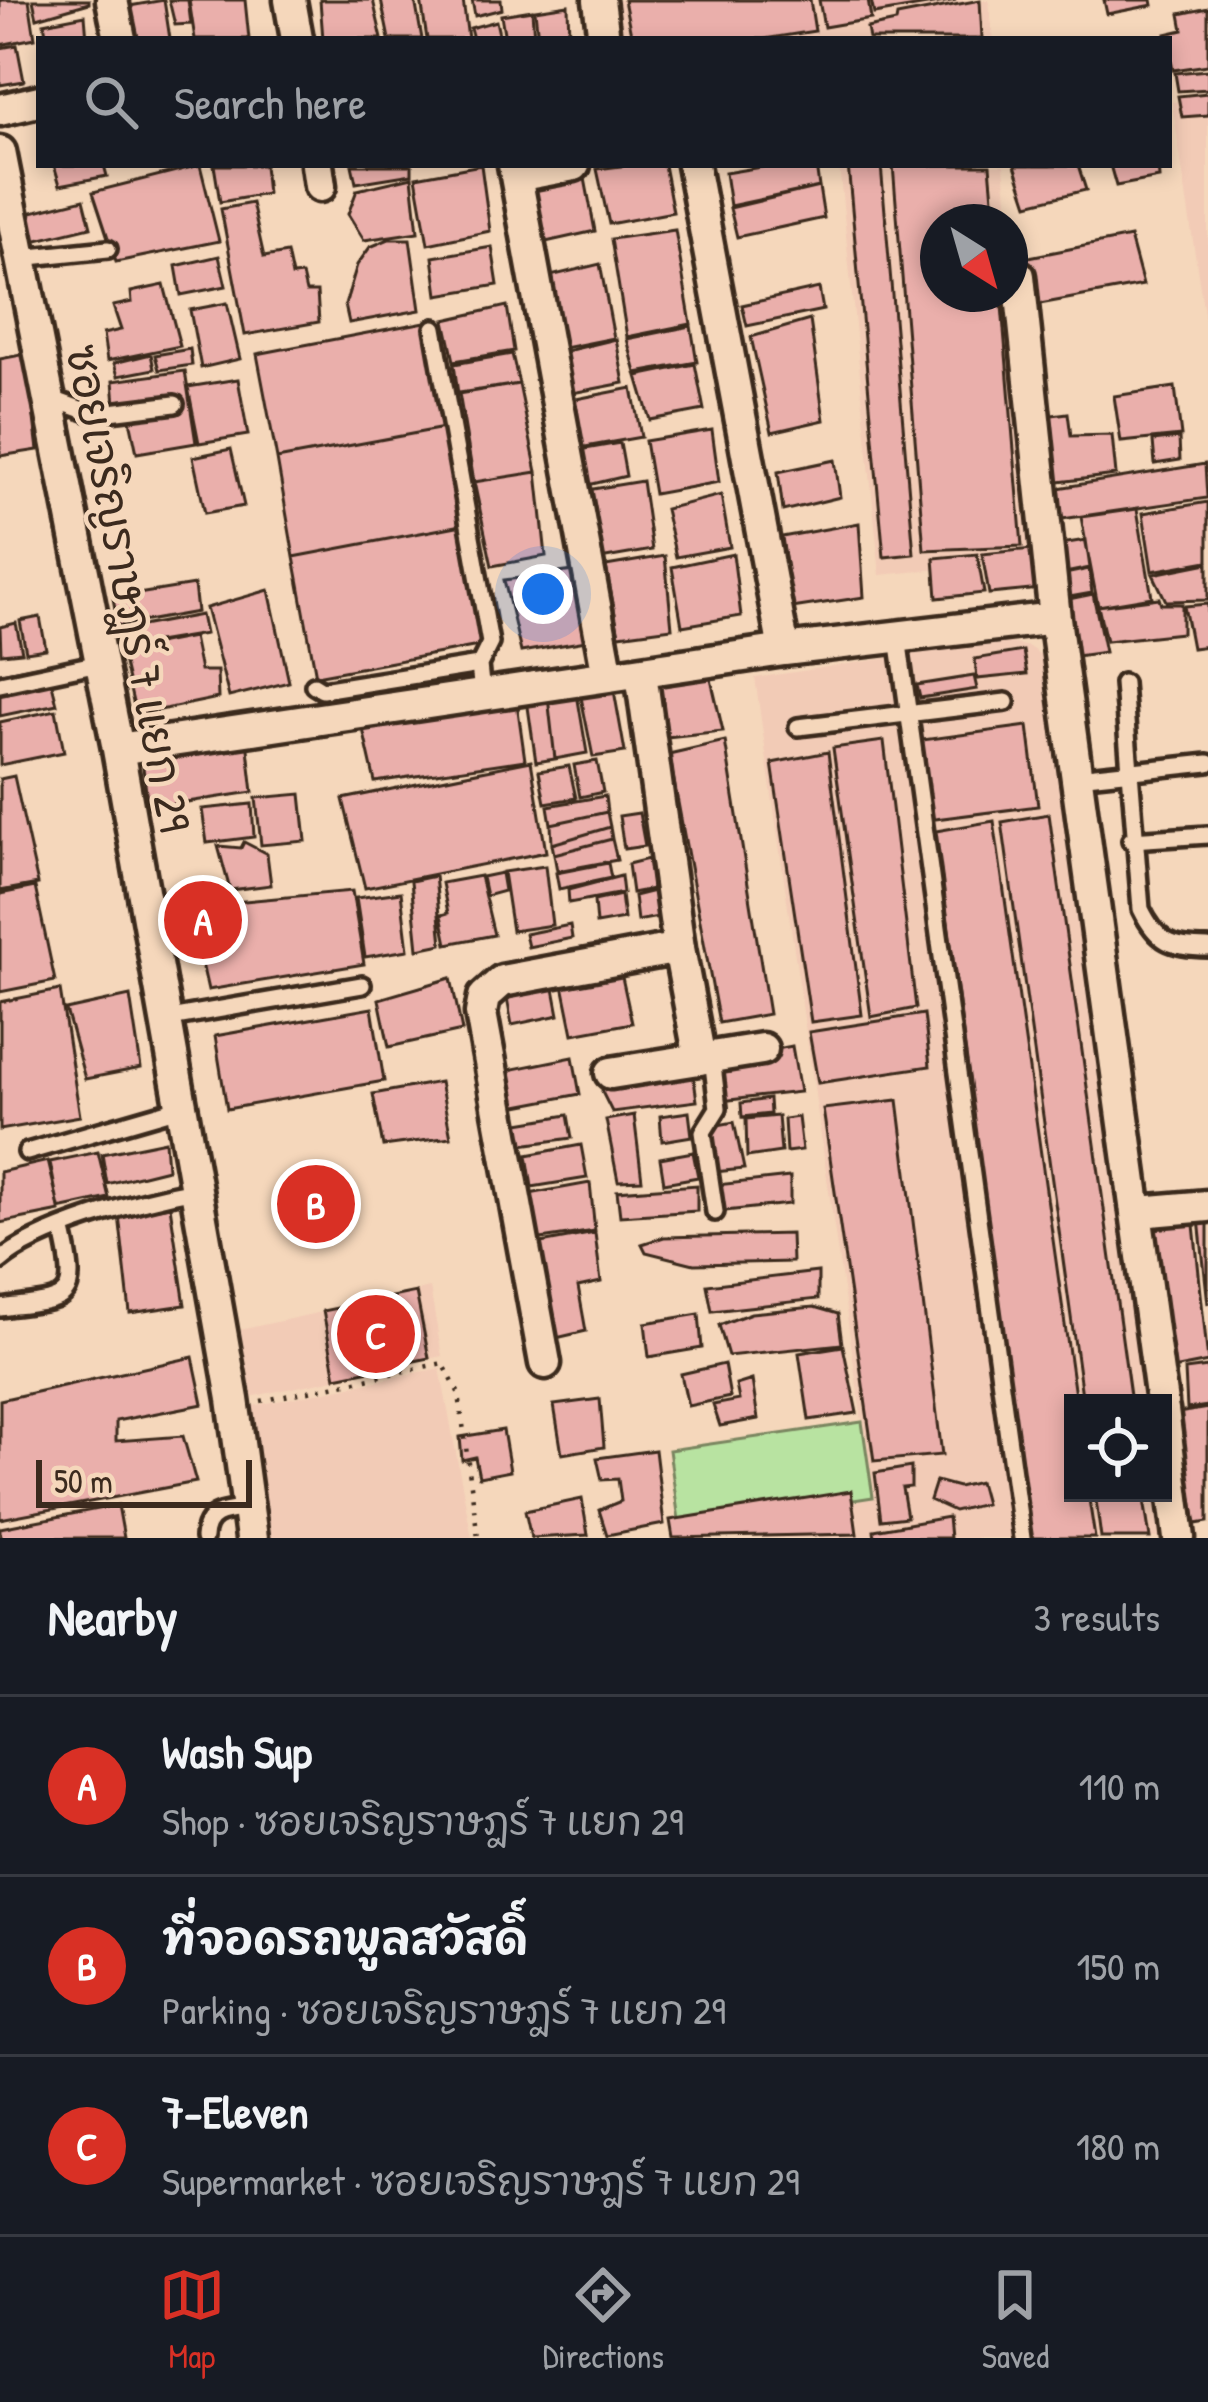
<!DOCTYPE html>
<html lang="en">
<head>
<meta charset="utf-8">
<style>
	body { margin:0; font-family:"Patrick Hand","Playpen Sans Thai",sans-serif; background:#242831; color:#f1f3f6 }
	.controls { position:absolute; right:36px; bottom:36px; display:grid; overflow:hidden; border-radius:0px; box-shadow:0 6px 18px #0003 }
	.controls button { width:108px; height:108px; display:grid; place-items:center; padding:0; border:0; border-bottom:3px solid #363941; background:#171b24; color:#f1f3f6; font:60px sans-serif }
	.compass { position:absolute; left:920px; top:204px; width:108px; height:108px; border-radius:50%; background:#171b24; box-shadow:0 6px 18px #0003; rotate:143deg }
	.scale { position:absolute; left:36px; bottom:30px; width:216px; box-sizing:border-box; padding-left:12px; border:6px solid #3b2a1e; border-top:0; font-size:33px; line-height:42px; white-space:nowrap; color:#3b2a1e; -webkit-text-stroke:9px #f5d7bb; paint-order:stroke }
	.you { position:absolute; left:543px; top:594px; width:42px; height:42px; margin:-30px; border:9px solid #fff; border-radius:50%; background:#1a73e8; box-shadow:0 0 0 18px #1a73e833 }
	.badge { display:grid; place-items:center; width:78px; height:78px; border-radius:50%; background:#d93025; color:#fff; font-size:39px; font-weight:700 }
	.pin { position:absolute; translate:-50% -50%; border:6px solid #fff; box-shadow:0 3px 12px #0006 }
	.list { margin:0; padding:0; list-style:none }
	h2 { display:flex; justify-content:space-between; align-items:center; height:156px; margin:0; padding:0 48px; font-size:51px }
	h2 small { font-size:39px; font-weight:400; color:#9ea1a6 }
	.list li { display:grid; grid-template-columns:78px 1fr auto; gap:36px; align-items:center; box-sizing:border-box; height:180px; padding:0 48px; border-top:3px solid #363941 }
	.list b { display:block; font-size:45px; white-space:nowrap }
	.list p { margin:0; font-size:39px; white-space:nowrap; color:#9ea1a6 }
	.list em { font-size:39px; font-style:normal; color:#9ea1a6 }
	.icon { flex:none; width:66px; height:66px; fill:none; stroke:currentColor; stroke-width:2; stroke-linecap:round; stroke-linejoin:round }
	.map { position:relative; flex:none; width:1208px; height:1538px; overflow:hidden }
	.search { position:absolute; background:#171b24; box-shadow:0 6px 18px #0003; left:36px; right:36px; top:36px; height:132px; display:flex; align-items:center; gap:30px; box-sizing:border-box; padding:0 42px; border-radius:0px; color:#9ea1a6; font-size:45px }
	.sheet { height:696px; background:#171b24 }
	nav { display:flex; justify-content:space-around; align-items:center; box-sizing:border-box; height:168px; border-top:3px solid #363941; background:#171b24; font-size:33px; color:#9ea1a6 }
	nav a { display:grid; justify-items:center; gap:6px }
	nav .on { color:#d93025 }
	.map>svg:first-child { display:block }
	.built { fill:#f2cbb6 }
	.green { fill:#b8e3a1; stroke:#7a8660; stroke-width:3 }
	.building { fill:#eaafab; stroke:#3b2a1e; stroke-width:3 }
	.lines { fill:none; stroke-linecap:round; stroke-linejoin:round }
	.lane-casing { stroke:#3b2a1e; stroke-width:24 }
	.street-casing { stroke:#3b2a1e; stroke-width:39 }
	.path { stroke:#3b2a1e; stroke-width:4.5; stroke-dasharray:3 9; stroke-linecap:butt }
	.lane { stroke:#f5d7bb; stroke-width:15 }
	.street { stroke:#f5d7bb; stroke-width:30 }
	.labels { text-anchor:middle; stroke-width:9; stroke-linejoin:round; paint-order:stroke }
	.street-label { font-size:45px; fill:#3b2a1e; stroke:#f5d7bb }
</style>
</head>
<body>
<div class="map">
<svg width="1208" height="1538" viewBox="0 0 1208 1538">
	<rect width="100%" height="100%" fill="#f5d7bb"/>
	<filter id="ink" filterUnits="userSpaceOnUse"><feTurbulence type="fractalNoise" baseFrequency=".00833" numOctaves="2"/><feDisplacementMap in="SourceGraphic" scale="24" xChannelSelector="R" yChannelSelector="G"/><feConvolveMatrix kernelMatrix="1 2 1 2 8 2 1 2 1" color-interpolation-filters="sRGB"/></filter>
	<g filter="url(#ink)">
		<path class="built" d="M615 0H989L993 39H621Z
			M1208 99V340L1172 102Z
			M839 165H1004L1009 222H938V294H1010V230L1040 559 880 575Z
			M1001 641 1029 647 1047 659 1144 1403H1073V1493H1156L1162 1538H681L680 1527 873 1497 755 678Z
			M430 1288 442 1356 250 1397 240 1330Z
			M440 1368 472 1538H264L243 1408Z"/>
		<path class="green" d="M862 1422 873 1497 680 1527 669 1450Z"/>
		<path class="building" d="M0 0H29L35 38 0 45Z
			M33 0H89V3L37 18Z
			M164 0 170 39H130L124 7Z
			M169 0H188L191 24 175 25Z
			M189 0H245L249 39H195Z
			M320 0H373L382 39H323Z
			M381 0H415L422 39H389Z
			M421 0H463L468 39H427Z
			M472 0H501L502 9 475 16Z
			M624 0H810L815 31 764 39H632Z
			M819 0H868L871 19 824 27Z
			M871 0H956L874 14Z
			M980 0 982 39H869L867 28 896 22 897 16Z
			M1104 0H1152L1153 5 1107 14Z
			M568 5 569 39H538L535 10Z
			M1208 8V65L1173 70 1166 34 1183 30 1180 14Z
			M532 10 534 39H505L501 15Z
			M85 15 87 39H47L44 23Z
			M496 21 500 39H473L470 28Z
			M17 45 24 81 0 85V48Z
			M1208 70V89L1178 91 1175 73Z
			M1208 93V115L1182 117 1178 96Z
			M54 165H104L107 176 60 185Z
			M200 165 219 241 116 262 93 192Z
			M214 165H264L267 194 220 202Z
			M352 165H412V174L356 183Z
			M481 165 490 231 428 244 416 177Z
			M629 165H664L673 212 609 224 597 169Z
			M773 165H816L819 187 730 206 725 173Z
			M848 165H881L914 554 884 557Z
			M893 165H990L995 222H938V294H1001L1022 546 924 550Z
			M1015 165H1078L1086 190 1028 204Z
			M1110 165H1158L1159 178 1116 186Z
			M584 173 595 231 537 244 526 187Z
			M412 177 418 232 364 240 348 214 357 190Z
			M819 187 824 218 737 237 730 208Z
			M84 199 91 227 33 241 24 214Z
			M252 203 264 257 287 253 292 276 302 275 306 292H317L319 322 245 335 221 209Z
			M675 230 691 324 627 337 611 239Z
			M1130 237 1143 285 1029 306 1024 258Z
			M389 239H410L420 310 349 323 345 305 357 265 370 247Z
			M492 247 498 285 438 295 433 257Z
			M219 256 226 286 181 295 176 266Z
			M600 264 614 338 559 349 542 278Z
			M164 285 180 346 107 361 103 334 121 330 113 306 132 302 131 292Z
			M819 288 823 310 747 326 742 305Z
			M227 303 240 359 201 368 190 310Z
			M507 306 514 351 454 361 445 320Z
			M810 320 824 420 772 432 751 337Z
			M425 322 444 428 277 459 257 354Z
			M691 326 697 362 636 373 627 339Z
			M616 339 624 383 567 394 558 353Z
			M190 349 192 365 159 370 155 355Z
			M26 354 38 450 0 456V359Z
			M151 354 154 369 118 376 114 363Z
			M512 354 519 384 458 394 454 364Z
			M695 364 704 410 650 420 637 376Z
			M185 371 196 443 137 453 130 420 177 412 176 396 115 404 113 381Z
			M238 379 248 435 199 443 188 387Z
			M519 384 537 472 474 482 459 393Z
			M1175 387 1181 436 1121 442 1114 396Z
			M632 388 641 437 574 449 566 401Z
			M1068 413 1071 436 1112 435 1116 475 1050 483 1044 416Z
			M444 428 462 525 294 557 277 459Z
			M712 430 719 482 654 494 645 441Z
			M1179 438 1180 460 1155 464 1153 441Z
			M620 443 626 476 584 486 574 451Z
			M231 449 244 506 205 513 193 457Z
			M835 460 840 497 783 511 778 472Z
			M1205 464 1207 498 1062 519 1058 488Z
			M537 472 546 556 492 566 474 482Z
			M642 481 652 550 600 559 587 490Z
			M721 495 730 547 676 557 665 509Z
			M1208 502V561L1152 571 1143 513Z
			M1137 509 1152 597 1098 606 1081 517Z
			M859 523 864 597 792 608 782 537Z
			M462 525 484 645 316 676 294 557Z
			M1086 540 1090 568 1060 574 1055 545Z
			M1032 549 1041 589 989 594 982 554Z
			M733 554 741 616 682 626 672 567Z
			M977 554 984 593 937 598 934 558Z
			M665 556 672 628 619 635 606 566Z
			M1208 563V600L1166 601 1153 574Z
			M1089 569 1092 593 1064 598 1060 575Z
			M574 571 586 641 521 652 504 580Z
			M194 585 197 612 118 626 113 598Z
			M269 590 289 682 229 697 206 608Z
			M1093 594 1105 652 1069 657 1064 600Z
			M1159 598 1161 604H1182V633L1106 641 1098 606Z
			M1208 604V646L1192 648 1184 606Z
			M201 615 205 634 133 646 131 628Z
			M40 617 46 649 26 652 20 621Z
			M16 623 22 652 1 654 0 627Z
			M193 637 200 671H217L218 698 136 715 121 651Z
			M1023 651 1027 674 977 679 975 659Z
			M47 664 57 704 0 716V673Z
			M710 675 723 731 666 737 657 686Z
			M974 676 977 689 920 698 917 685Z
			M613 685 625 752 593 757 580 692Z
			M577 694 587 753 555 759 548 697Z
			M548 697 555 759 536 762 527 700Z
			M517 703 525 760 375 782 363 729Z
			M56 710 64 752 0 765V722Z
			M1028 726 1038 806 927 820 915 741Z
			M247 740 253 792 148 808 142 759Z
			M725 741 769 1014 719 1023 669 754Z
			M884 741 916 1008 871 1017 833 748Z
			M828 752 862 1015 811 1022 772 763Z
			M531 761 546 852 365 888 343 799Z
			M597 761 603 792 580 797 574 765Z
			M569 766 576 798 545 803 539 771Z
			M14 776 38 884 0 891V779Z
			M301 794 306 841 261 845 256 798Z
			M605 796 607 812 551 824 548 806Z
			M252 804 254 837 207 843 202 809Z
			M607 812 610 827 552 844 551 824Z
			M639 813 645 846 624 849 619 816Z
			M1049 814 1131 1403H1083L1002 822Z
			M994 821 1076 1403 1073 1493H1088L1095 1538H1030L936 831Z
			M610 827 612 839 554 854 552 844Z
			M612 839 617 860 557 871 554 854Z
			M244 842 267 854 271 885 230 890 218 846 241 848Z
			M648 859 652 889 632 893 628 864Z
			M608 863 611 878 559 889 556 873Z
			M545 866 552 925 512 931 503 872Z
			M501 873 504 891 486 896 482 877Z
			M435 876 442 944 418 949 411 881Z
			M480 876 494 935 447 944 441 915 448 913 442 883Z
			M621 876 623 893 569 903 568 890Z
			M35 887 55 981 0 992V894Z
			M352 891 364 964 208 990 189 906Z
			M654 891 658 917 637 921 634 896Z
			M401 892 408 950 365 957 356 898Z
			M621 895 624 919 596 924 594 901Z
			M570 925 572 938 528 947 525 934Z
			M620 968 632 1023 573 1034 562 980Z
			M451 978 462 1031 389 1047 379 999Z
			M552 978 559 1015 512 1025 505 987Z
			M60 990 80 1116 0 1130V1002Z
			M130 996 141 1068 85 1079 66 1010Z
			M372 1008 384 1081 227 1109 215 1036Z
			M924 1014 930 1066 818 1083 809 1032Z
			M792 1046 800 1092 712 1102 706 1063Z
			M573 1057 580 1094 512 1107 504 1071Z
			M692 1065 697 1101 612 1112 602 1092 603 1073Z
			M440 1082 451 1137 383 1146 373 1094Z
			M769 1099 770 1114 742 1117 741 1103Z
			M898 1100 942 1455 874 1461 823 1109Z
			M689 1112 692 1136 662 1141 660 1116Z
			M568 1115 572 1138 521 1145 519 1123Z
			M634 1115 642 1180 618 1181 606 1120Z
			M778 1116 781 1152 747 1157 746 1119Z
			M798 1117 802 1150 786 1152 784 1119Z
			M734 1122 744 1169 714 1172 711 1137 718 1125Z
			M165 1141 167 1169 107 1184 102 1154Z
			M581 1145 587 1178 532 1187 527 1155Z
			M98 1152 109 1198 59 1209 50 1162Z
			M693 1152 698 1177 664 1183 660 1158Z
			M48 1161 60 1211 0 1223V1172Z
			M790 1177V1204L715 1212 716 1185Z
			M590 1183 595 1231 534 1240 524 1195Z
			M697 1185V1211L620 1216 617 1191Z
			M170 1206 185 1305 130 1313 119 1215Z
			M1193 1215 1208 1362 1167 1370 1148 1220Z
			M1208 1217V1304L1199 1219Z
			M595 1233 601 1282 578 1287 586 1331 548 1340 530 1245Z
			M791 1234 792 1262 694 1264 646 1252 642 1244 664 1237Z
			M818 1272V1299L712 1311 707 1285Z
			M416 1292 429 1358 336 1377 323 1311Z
			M814 1307 838 1314 842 1344 728 1356 719 1325 751 1313Z
			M699 1314 702 1348 649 1357 645 1323Z
			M843 1346 857 1413 809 1420 799 1353Z
			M193 1357 203 1404 116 1421V1441L183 1436 196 1482 0 1519V1400Z
			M724 1364 730 1397 688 1406 681 1374Z
			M1208 1367V1406L1187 1409 1185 1370Z
			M752 1380 758 1419 720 1426 713 1405 739 1400 736 1385Z
			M600 1399 604 1447 562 1454 554 1405Z
			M1208 1408V1522L1196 1524 1178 1413Z
			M503 1430 510 1471 479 1477 475 1457 462 1460 460 1437Z
			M655 1450 664 1524 607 1535 599 1510 621 1501 618 1479 602 1480 597 1458Z
			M911 1467V1487L902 1488 907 1517 881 1520 875 1473Z
			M936 1481 958 1487 979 1482 985 1504 954 1511 930 1500Z
			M851 1491 857 1534 673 1538 670 1520Z
			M1095 1493H1143L1150 1538H1101Z
			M582 1499 588 1535 531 1538 525 1511Z
			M118 1505 124 1538H0V1528Z
			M948 1517 950 1538H875L874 1530Z"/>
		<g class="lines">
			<defs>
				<path id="lane" d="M20 258 108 249
					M434 328 490 643 479 665 482 694
					M47 397 94 414 175 404
					M898 637 1022 1538
					M1123 683 1141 909C1157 942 1171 948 1208 948
					M0 684 99 663
					M314 685 322 690 479 665
					M798 727 1006 702
					M1077 777 1208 763
					M1131 840 1208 835
					M164 1019 362 985
					M712 1057 718 1108 703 1132 715 1212
					M27 1152 179 1108
					M0 1261C38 1228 144 1199 195 1190
					M0 1308C69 1299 80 1305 63 1231
					M204 1538C205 1511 225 1511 247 1509"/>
				<path id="street" d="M112 0 120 39
					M290 0 297 39
					M599 0 604 39
					M0 110 39 101
					M0 152 118 749 233 1399 252 1538
					M317 165 320 186
					M514 165 608 676
					M693 165 784 650
					M516 176 574 165
					M1019 276 1055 618 1162 1403
					M118 749 784 650 1055 618
					M679 948 700 1059
					M611 1073 762 1049
					M1139 1212 1208 1206
					M545 1363 481 1013 484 997 502 981 679 948 641 673
					M1163 1410 1179 1538"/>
			</defs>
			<use href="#lane" class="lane-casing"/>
			<use href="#street" class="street-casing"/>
			<path class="path" d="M261 1401 443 1363 459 1394 478 1538"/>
			<use href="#lane" class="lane"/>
			<use href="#street" class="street"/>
		</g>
	</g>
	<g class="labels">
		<g class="street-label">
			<text transform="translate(129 588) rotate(79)" y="16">ซอยเจริญราษฎร์ 7 แยก 29</text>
		</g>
	</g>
</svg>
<div class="controls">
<button><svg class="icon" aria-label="locate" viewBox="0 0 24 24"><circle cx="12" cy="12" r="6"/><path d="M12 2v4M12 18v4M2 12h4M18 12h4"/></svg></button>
</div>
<svg class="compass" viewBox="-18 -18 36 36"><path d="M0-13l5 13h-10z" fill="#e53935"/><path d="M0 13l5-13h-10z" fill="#9ea1a6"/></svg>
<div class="scale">50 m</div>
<div class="you"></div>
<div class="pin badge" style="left:203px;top:920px">A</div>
<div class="pin badge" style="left:316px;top:1204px">B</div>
<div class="pin badge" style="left:376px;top:1334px">C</div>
<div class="search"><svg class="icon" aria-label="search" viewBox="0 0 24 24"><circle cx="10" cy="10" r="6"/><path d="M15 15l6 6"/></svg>Search here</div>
</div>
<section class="sheet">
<h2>Nearby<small>3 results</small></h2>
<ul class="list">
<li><span class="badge">A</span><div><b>Wash Sup</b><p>Shop · ซอยเจริญราษฎร์ 7 แยก 29</p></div><em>110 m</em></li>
<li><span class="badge">B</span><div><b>ที่จอดรถพูลสวัสดิ์</b><p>Parking · ซอยเจริญราษฎร์ 7 แยก 29</p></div><em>150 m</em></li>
<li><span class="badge">C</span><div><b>7-Eleven</b><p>Supermarket · ซอยเจริญราษฎร์ 7 แยก 29</p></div><em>180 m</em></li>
</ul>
</section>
<nav>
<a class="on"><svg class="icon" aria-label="map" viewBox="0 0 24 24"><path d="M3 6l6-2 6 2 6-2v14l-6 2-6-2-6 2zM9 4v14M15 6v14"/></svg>Map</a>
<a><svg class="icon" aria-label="directions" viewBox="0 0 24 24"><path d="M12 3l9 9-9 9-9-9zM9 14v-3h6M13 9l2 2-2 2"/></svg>Directions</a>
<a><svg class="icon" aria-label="saved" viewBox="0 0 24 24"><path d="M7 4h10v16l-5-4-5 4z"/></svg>Saved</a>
</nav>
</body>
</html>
